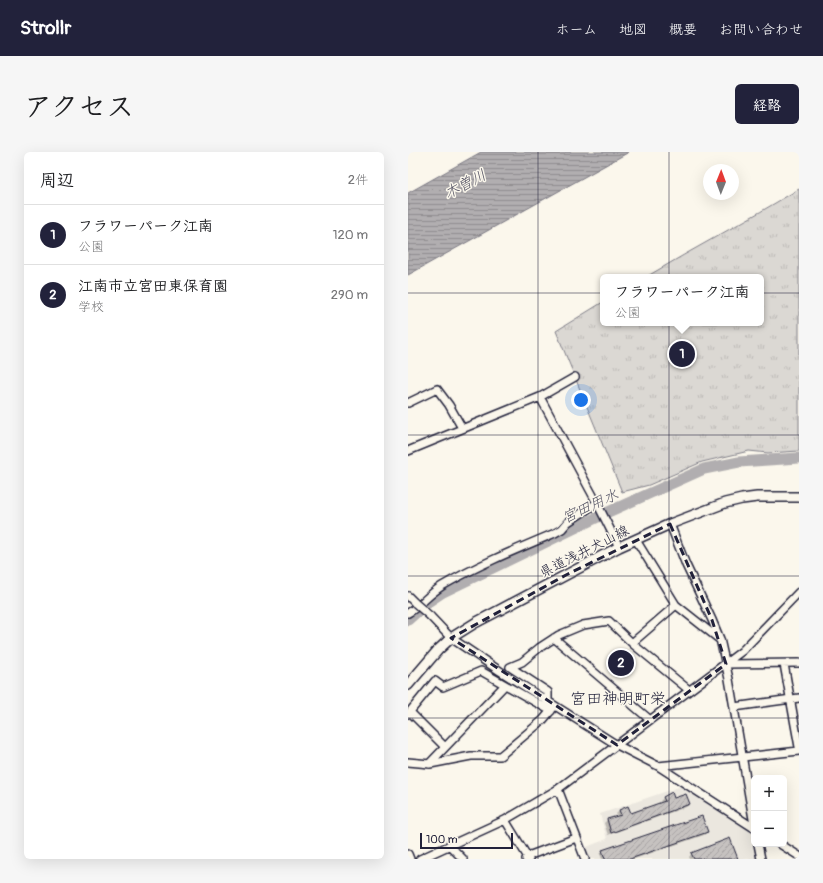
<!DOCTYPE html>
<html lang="ja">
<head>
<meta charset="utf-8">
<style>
	body { margin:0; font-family:Pangolin,"Klee One",sans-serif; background:#f6f6f6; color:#202124 }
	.controls { position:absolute; right:12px; bottom:12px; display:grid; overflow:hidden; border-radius:6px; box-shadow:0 4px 16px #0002 }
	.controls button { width:36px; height:36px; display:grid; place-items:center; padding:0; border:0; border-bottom:1px solid #e0e0e0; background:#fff; color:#202124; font:20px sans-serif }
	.compass { position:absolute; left:295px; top:12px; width:36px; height:36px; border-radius:50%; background:#fff; box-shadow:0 4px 16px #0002; rotate:1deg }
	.scale { position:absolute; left:12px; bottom:10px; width:93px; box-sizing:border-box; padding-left:4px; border:2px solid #22223b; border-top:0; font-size:11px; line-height:14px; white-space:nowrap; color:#22223b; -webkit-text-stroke:3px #fbf7ec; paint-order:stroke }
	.you { position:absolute; left:173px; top:248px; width:14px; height:14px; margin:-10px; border:3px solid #fff; border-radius:50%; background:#1a73e8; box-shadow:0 0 0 6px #1a73e833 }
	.badge { display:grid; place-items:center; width:26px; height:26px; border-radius:50%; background:#22223b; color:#fff; font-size:13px; font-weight:700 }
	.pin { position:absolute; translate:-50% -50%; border:2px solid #fff; box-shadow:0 1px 4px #0006 }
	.popup { position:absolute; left:192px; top:122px; width:164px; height:52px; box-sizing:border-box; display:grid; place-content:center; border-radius:6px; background:#fff; filter:drop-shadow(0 1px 3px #0005); font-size:13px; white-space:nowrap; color:#757577 }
	.popup b { font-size:15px; color:#202124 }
	.popup::after { content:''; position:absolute; left:50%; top:100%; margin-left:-8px; border:8px solid transparent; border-top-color:#fff }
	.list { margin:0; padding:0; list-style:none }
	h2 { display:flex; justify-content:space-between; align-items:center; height:52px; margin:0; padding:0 16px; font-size:17px }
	h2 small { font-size:13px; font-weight:400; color:#757577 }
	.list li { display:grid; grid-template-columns:26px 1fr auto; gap:12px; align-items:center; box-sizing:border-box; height:60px; padding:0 16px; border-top:1px solid #e0e0e0 }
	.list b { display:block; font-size:15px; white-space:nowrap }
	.list p { margin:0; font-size:13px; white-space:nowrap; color:#757577 }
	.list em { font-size:13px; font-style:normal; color:#757577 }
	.map { position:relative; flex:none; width:391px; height:707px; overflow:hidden; border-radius:6px }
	header { display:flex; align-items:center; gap:24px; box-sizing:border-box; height:56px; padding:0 20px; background:#22223b; color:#fff }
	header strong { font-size:19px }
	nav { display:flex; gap:22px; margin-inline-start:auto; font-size:14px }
	.intro { display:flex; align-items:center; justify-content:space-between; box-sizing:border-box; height:96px; padding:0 24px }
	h1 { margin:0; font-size:28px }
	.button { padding:10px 18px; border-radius:6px; background:#22223b; color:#fff; font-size:14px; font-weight:700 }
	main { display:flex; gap:24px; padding:0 24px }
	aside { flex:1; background:#fff; border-radius:6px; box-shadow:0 4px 16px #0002 }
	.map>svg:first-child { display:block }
	.built { fill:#ebe7df }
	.park { fill:url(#park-tufts); stroke:#7e7d87 }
	.water { fill:url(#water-rules); stroke:#787681 }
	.shadow { fill:#0003 }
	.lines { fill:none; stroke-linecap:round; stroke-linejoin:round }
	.river { stroke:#b1aeb0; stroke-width:11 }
	.building { fill:url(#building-hatch); stroke:#22223b }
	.minor-casing { stroke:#22223b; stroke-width:10 }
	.major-casing { stroke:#22223b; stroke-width:12 }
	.minor { stroke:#fbf7ec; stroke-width:7 }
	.major { stroke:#fbf7ec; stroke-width:9 }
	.minor-bridge-casing { stroke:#22223b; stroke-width:10; stroke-linecap:butt }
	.minor-bridge { stroke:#fbf7ec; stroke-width:7 }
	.marked { fill:none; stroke:#22223b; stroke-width:3; stroke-dasharray:8 5; stroke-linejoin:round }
	.grid { fill:none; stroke:#22223b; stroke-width:1; stroke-opacity:0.55 }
	.labels { text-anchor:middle; stroke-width:3; stroke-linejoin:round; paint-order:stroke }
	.street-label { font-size:14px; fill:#22223b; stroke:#fbf7ec }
	.water-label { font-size:15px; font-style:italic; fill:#545364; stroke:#fbf7ec }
	.quarter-label { font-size:16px; fill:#22223b; stroke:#fbf7ec }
</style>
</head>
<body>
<header>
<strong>Strollr</strong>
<nav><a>ホーム</a><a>地図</a><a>概要</a><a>お問い合わせ</a></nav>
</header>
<div class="intro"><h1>アクセス</h1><a class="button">経路</a></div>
<main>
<aside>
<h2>周辺<small>2件</small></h2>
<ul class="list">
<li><span class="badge">1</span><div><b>フラワーパーク江南</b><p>公園</p></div><em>120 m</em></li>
<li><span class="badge">2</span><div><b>江南市立宮田東保育園</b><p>学校</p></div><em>290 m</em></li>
</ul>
</aside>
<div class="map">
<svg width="391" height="707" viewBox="0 0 391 707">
	<defs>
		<pattern id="park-tufts" width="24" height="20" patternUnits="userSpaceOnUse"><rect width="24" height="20" fill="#dbd8d3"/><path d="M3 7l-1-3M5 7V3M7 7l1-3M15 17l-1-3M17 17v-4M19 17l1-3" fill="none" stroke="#bcb9b6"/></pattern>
		<pattern id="water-rules" width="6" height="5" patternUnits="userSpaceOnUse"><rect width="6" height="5" fill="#b1aeb0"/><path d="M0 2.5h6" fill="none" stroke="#908d90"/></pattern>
		<pattern id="building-hatch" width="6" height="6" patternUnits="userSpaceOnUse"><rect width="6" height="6" fill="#c6c2c0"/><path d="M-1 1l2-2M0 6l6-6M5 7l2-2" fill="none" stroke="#aaa6a6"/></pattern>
	</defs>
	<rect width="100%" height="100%" fill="#fbf7ec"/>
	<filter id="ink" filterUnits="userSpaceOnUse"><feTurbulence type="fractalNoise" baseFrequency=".025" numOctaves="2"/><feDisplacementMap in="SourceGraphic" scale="8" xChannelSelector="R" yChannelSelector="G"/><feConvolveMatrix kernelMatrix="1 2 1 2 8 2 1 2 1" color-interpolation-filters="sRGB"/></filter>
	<g filter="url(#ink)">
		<path class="built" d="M274 634 344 679 349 707H180L176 696 199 687 192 662Z"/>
		<path class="park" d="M391 37V299L360 301 341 299 294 310 241 333 214 340 148 179 195 150V171H353V125H238C288 95 340 68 391 37Z"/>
		<path class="water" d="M73 0H221L0 123V41Z"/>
		<path class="shadow" d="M263 642 266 647 281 652 278 655 200 683 196 671 199 668 210 665 208 662 211 659 220 655 223 662 253 651 252 649 255 646Z
			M299 680 296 683 226 707H194L192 702 195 699Z
			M284 701 329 707H282L281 705Z"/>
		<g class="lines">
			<path class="river" d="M0 468 20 450 35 440 198 361 296 317 331 310 391 306"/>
		</g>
		<path class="building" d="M264 640 266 646 278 642 282 652 203 681 199 667 213 663 211 658 220 654 223 661 257 649 255 645Z
			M294 664 300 680 222 707H197L194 698Z
			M322 686 330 707H286L283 701Z"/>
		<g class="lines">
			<defs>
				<path id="minor" d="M132 245 189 351 211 395
					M0 251 29 237 41 253 54 276
					M0 299 132 245 167 225
					M262 372 278 413 304 468 312 487 321 527 346 673
					M228 388 268 453 311 487
					M0 444 7 451
					M0 461C11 455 21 442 34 434 70 413 109 397 147 381L154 377 160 370 189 351
					M22 464 43 486 92 519 209 593 250 614 346 676
					M146 486 241 567
					M224 491 268 453
					M318 512 391 511
					M376 512 391 595
					M140 549V540L102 515 114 510 131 496 151 483 175 473 201 469 226 493 281 538
					M326 555 391 546
					M2 560 37 595
					M0 562 27 529 35 535 73 519 143 559
					M0 610 22 612 63 604H92L135 568 146 555
					M21 612 97 533
					M250 614 391 599
					M150 637 177 707
					M97 668 121 707
					M350 692 353 707
					M372 692 391 704
					M41 693 55 707
					M0 702 2 707
					M12 707 97 668 150 637 334 499 391 440
					M118 707 120 704 168 686"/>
				<path id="major" d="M0 533 30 498 43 486 67 471 211 395 262 372 317 351 334 347 349 345H391"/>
			</defs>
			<use href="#minor" class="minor-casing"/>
			<use href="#major" class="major-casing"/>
			<use href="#minor" class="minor"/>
			<use href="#major" class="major"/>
			<defs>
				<path id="minor-bridge" d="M7 451 22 464"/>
			</defs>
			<use href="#minor-bridge" class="minor-bridge-casing"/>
			<use href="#minor-bridge" class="minor-bridge"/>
		</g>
	</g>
	<path class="marked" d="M262 372 304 468 318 512 209 593 43 486 158 423Z"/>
	<path class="grid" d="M130 0V707M261 0V707M0 141H391M0 283H391M0 424H391M0 566H391"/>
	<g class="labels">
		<g class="street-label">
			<text transform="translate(176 399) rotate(-27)" y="5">県道浅井犬山線</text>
		</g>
		<g class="water-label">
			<text transform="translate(57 32) rotate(-28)" y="5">木曽川</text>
			<text transform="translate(182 354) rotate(-25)" y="5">宮田用水</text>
		</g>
		<g class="quarter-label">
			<text x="210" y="552">宮田神明町栄</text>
		</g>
	</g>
</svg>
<div class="controls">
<button>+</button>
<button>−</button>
</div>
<svg class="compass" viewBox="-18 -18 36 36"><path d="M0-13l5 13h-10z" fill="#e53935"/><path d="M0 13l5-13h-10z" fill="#757577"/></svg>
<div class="scale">100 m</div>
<div class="you"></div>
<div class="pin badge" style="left:274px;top:202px">1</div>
<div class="popup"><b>フラワーパーク江南</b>公園</div>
<div class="pin badge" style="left:213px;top:511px">2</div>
</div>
</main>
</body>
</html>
